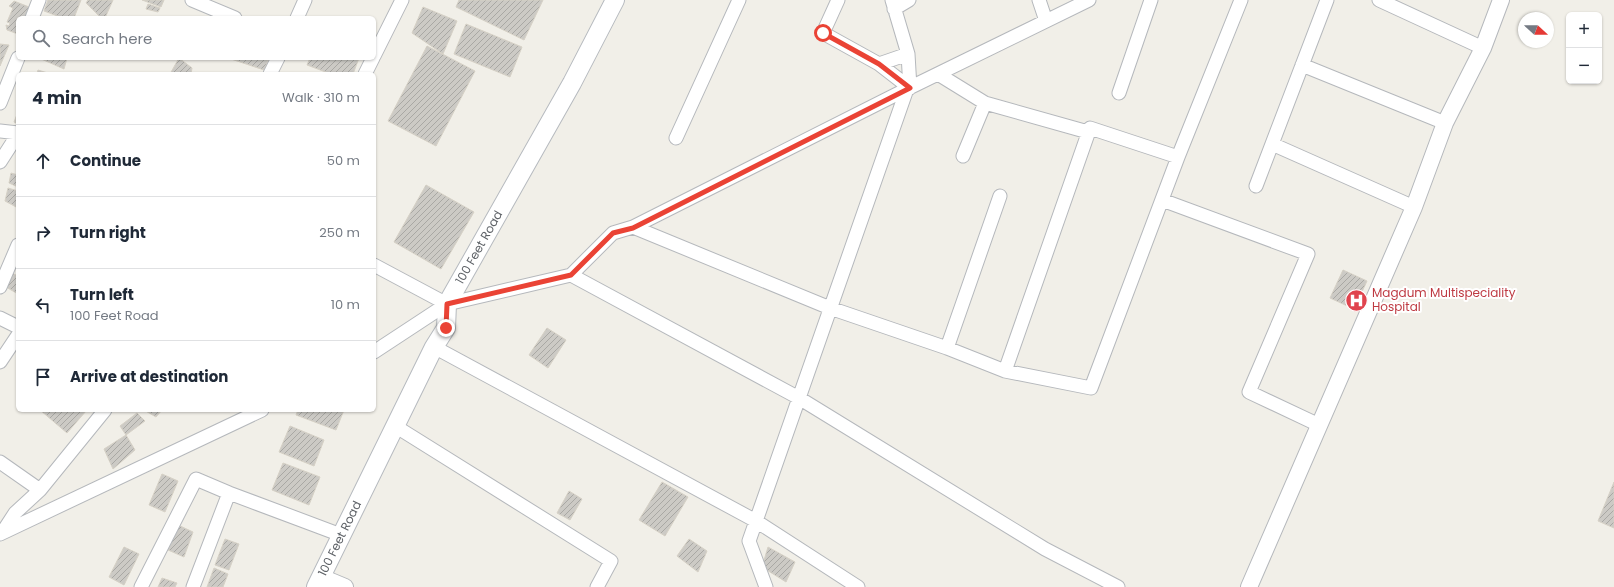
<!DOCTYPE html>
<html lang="en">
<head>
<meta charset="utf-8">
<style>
	body { margin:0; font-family:Poppins,sans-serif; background:#f6f6f7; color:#1f2937 }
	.controls { position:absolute; right:12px; top:12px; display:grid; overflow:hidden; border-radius:6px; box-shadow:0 1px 3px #0004 }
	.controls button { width:36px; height:36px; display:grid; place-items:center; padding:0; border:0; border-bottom:1px solid #e0e1e3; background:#fff; color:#1f2937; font:20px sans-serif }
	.compass { position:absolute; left:1518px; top:12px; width:36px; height:36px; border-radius:50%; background:#fff; box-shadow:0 1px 3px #0004; rotate:111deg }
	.stop { position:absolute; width:12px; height:12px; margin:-9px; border:3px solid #ea4335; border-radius:50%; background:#fff }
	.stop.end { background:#ea4335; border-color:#fff; box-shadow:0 1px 4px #0008 }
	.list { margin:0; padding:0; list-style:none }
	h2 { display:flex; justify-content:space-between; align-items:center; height:52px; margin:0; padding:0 16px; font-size:17px }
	h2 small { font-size:13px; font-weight:400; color:#747a83 }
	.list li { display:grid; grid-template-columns:26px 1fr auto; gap:12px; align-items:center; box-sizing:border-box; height:72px; padding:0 16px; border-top:1px solid #e0e1e3 }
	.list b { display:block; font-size:15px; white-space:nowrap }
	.list p { margin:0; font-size:13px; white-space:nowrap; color:#747a83 }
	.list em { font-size:13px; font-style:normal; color:#747a83 }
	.icon { flex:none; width:22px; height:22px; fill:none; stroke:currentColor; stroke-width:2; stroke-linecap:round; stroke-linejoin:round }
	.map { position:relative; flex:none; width:1614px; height:587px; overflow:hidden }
	.search { position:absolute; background:#fff; box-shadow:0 1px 3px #0004; left:16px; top:16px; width:360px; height:44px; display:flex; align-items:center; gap:10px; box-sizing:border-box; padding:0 14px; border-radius:6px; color:#747a83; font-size:15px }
	.panel { position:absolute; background:#fff; box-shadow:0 1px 3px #0004; left:16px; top:72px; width:360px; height:340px; border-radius:6px }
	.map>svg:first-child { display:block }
	.building { fill:url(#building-hatch); stroke:#d6d1c6 }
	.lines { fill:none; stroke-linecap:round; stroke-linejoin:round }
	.minor-casing { stroke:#b5b8bc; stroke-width:15 }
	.tertiary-casing { stroke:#b5b8bc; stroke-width:18 }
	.secondary-casing { stroke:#b6babf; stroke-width:20 }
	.minor { stroke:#fff; stroke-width:13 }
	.tertiary { stroke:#fff; stroke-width:16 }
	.secondary { stroke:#fff; stroke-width:18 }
	.route { stroke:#ea4335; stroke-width:5 }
	.labels { text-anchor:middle; stroke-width:4; stroke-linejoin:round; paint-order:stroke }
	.street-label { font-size:12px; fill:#5f6368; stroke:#fff }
	.health-label { font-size:12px; fill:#be3a42; stroke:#fff; text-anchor:start }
</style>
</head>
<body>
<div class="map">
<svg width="1614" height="587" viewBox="0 0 1614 587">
	<defs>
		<pattern id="building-hatch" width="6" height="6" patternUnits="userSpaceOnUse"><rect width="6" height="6" fill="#cccac5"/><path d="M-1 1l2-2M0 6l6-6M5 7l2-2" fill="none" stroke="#a9a8a4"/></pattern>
	</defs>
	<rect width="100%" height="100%" fill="#f1efe8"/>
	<path class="building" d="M48 0H81L74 18H63L44 11Z
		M88 0H113L105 18H101L86 3Z
		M142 0H164L161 7Z
		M459 0H543L524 40 456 7Z
		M14 1 34 9 31 18H18V34L7 30 6 25 9 26 10 23 7 22 13 8 9 6Z
		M148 4 160 8 158 12 146 9Z
		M423 7 457 21 443 54 412 33Z
		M466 24 522 47 510 77 454 54Z
		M0 44 9 45 0 66Z
		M427 46 475 71 436 146 388 121Z
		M39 58H67L64 69Z
		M179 58 192 68 191 74H170Z
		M228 58H269L264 70Z
		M310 58H359L353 74H331L307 65Z
		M38 70 51 74H37Z
		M18 112V124L14 122Z
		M11 173 18 175V187L9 183Z
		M426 185 474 212 441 269 394 242Z
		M8 188 18 191V208L5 201Z
		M1343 270 1367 281 1354 309 1330 298Z
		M12 273 18 276V294L6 287Z
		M547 328 566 340 548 368 529 355Z
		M40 410H85L86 411 67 433Z
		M144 410H162L156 417Z
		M298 410H344L336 430 296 415Z
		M137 413 145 421 126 435 120 426Z
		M290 426 324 440 314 466 279 452Z
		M126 435 135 450 113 469 104 449Z
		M283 463 320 477 309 505 272 490Z
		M162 474 178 481 165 512 149 505Z
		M662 482 688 497 665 536 639 520Z
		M1614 482V528L1598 521Z
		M569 491 582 499 570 520 557 513Z
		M178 525 193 532 184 557 168 550Z
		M225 539 239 544 229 570 215 565Z
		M689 539 707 551 698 572 677 556Z
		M124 547 139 554 124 585 109 577Z
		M768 547 795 562 786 582 762 567Z
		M214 568 228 574 223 587H207Z
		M162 578 177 583 175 587H158Z"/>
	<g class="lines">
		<defs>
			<path id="minor" d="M192 0 235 18
				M838 0 823 33 879 64 908 54
				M892 0 908 54 910 88
				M1039 0 1046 21
				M1379 0 1483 48
				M894 9 909 0
				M32 18 39 0
				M297 18 305 0
				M374 56 402 0
				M879 64 910 88
				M1302 65 1445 123
				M270 74 278 58
				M365 74 373 58
				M938 74 985 103 1088 132
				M1119 93 1151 0
				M0 103 18 58
				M0 131 18 133
				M676 138 739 0
				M1272 144 1414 207
				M963 156 985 103
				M0 162 18 134
				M1256 186 1327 0
				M1162 200 1308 254 1249 392 1319 425
				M633 227 830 308 947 348 1005 371 1091 388 1178 157 1241 0
				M374 265 447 304
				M571 275 799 398 1045 549 1118 587
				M0 287 18 245
				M0 318 18 327
				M434 347 756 521 858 587
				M947 348 1000 196
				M374 352 447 304 571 275 613 233 633 227 907 89 1089 0
				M0 362 18 335
				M1005 371 1090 128 1178 157
				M395 426 611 561 597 587
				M0 462 40 490
				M2 533 15 513 40 490 105 410
				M0 534 262 410
				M141 587 196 479 229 493
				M193 587 229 493 341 535
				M766 587 749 541 907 89"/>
			<path id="tertiary" d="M321 577 345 587
				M1249 587 1414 207 1445 123 1483 48 1501 0"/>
			<g id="secondary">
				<path id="s1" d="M316 587 434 347 446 328 447 304 572 83 615 0"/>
			</g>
		</defs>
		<use href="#minor" class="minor-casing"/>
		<use href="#tertiary" class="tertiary-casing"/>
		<use href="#secondary" class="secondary-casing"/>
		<use href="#minor" class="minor"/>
		<use href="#tertiary" class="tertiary"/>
		<use href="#secondary" class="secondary"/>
	</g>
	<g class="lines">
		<path class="route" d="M446 328 447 304 571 275 613 233 633 228 910 88 879 64 823 33"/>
	</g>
	<defs>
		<symbol id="hospital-disc" viewBox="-11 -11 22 22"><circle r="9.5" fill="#e0444e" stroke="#fff"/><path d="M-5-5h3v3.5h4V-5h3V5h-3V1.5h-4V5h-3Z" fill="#fff"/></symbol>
	</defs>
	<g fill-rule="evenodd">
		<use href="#hospital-disc" x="1344" y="288" width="25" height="25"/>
	</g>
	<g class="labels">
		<g class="street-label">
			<text dy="4" stroke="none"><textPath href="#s1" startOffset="379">100 Feet Road</textPath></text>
			<text dy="4" stroke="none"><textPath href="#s1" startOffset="54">100 Feet Road</textPath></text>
		</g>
		<g class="health-label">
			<text x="1372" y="297">Magdum Multispeciality<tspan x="1372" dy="14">Hospital</tspan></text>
		</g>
	</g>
</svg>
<div class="controls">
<button>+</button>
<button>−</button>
</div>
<svg class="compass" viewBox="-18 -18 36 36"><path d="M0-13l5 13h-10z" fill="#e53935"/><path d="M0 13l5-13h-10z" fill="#747a83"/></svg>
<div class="stop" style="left:823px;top:33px"></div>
<div class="stop end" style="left:446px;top:328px"></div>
<div class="search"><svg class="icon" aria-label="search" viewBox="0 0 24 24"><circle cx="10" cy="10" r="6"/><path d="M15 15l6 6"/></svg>Search here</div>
<section class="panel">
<h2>4 min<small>Walk · 310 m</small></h2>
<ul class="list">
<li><svg class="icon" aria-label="ahead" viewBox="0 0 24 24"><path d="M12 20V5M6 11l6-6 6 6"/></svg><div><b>Continue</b></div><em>50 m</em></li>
<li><svg class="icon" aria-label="right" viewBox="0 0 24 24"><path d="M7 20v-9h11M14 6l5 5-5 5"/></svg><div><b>Turn right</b></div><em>250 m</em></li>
<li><svg class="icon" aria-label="left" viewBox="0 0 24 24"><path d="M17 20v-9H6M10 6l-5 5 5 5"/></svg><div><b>Turn left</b><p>100 Feet Road</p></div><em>10 m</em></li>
<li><svg class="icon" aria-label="arrive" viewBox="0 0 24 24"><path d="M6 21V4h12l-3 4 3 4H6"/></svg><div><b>Arrive at destination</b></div></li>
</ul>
</section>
</div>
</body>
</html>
